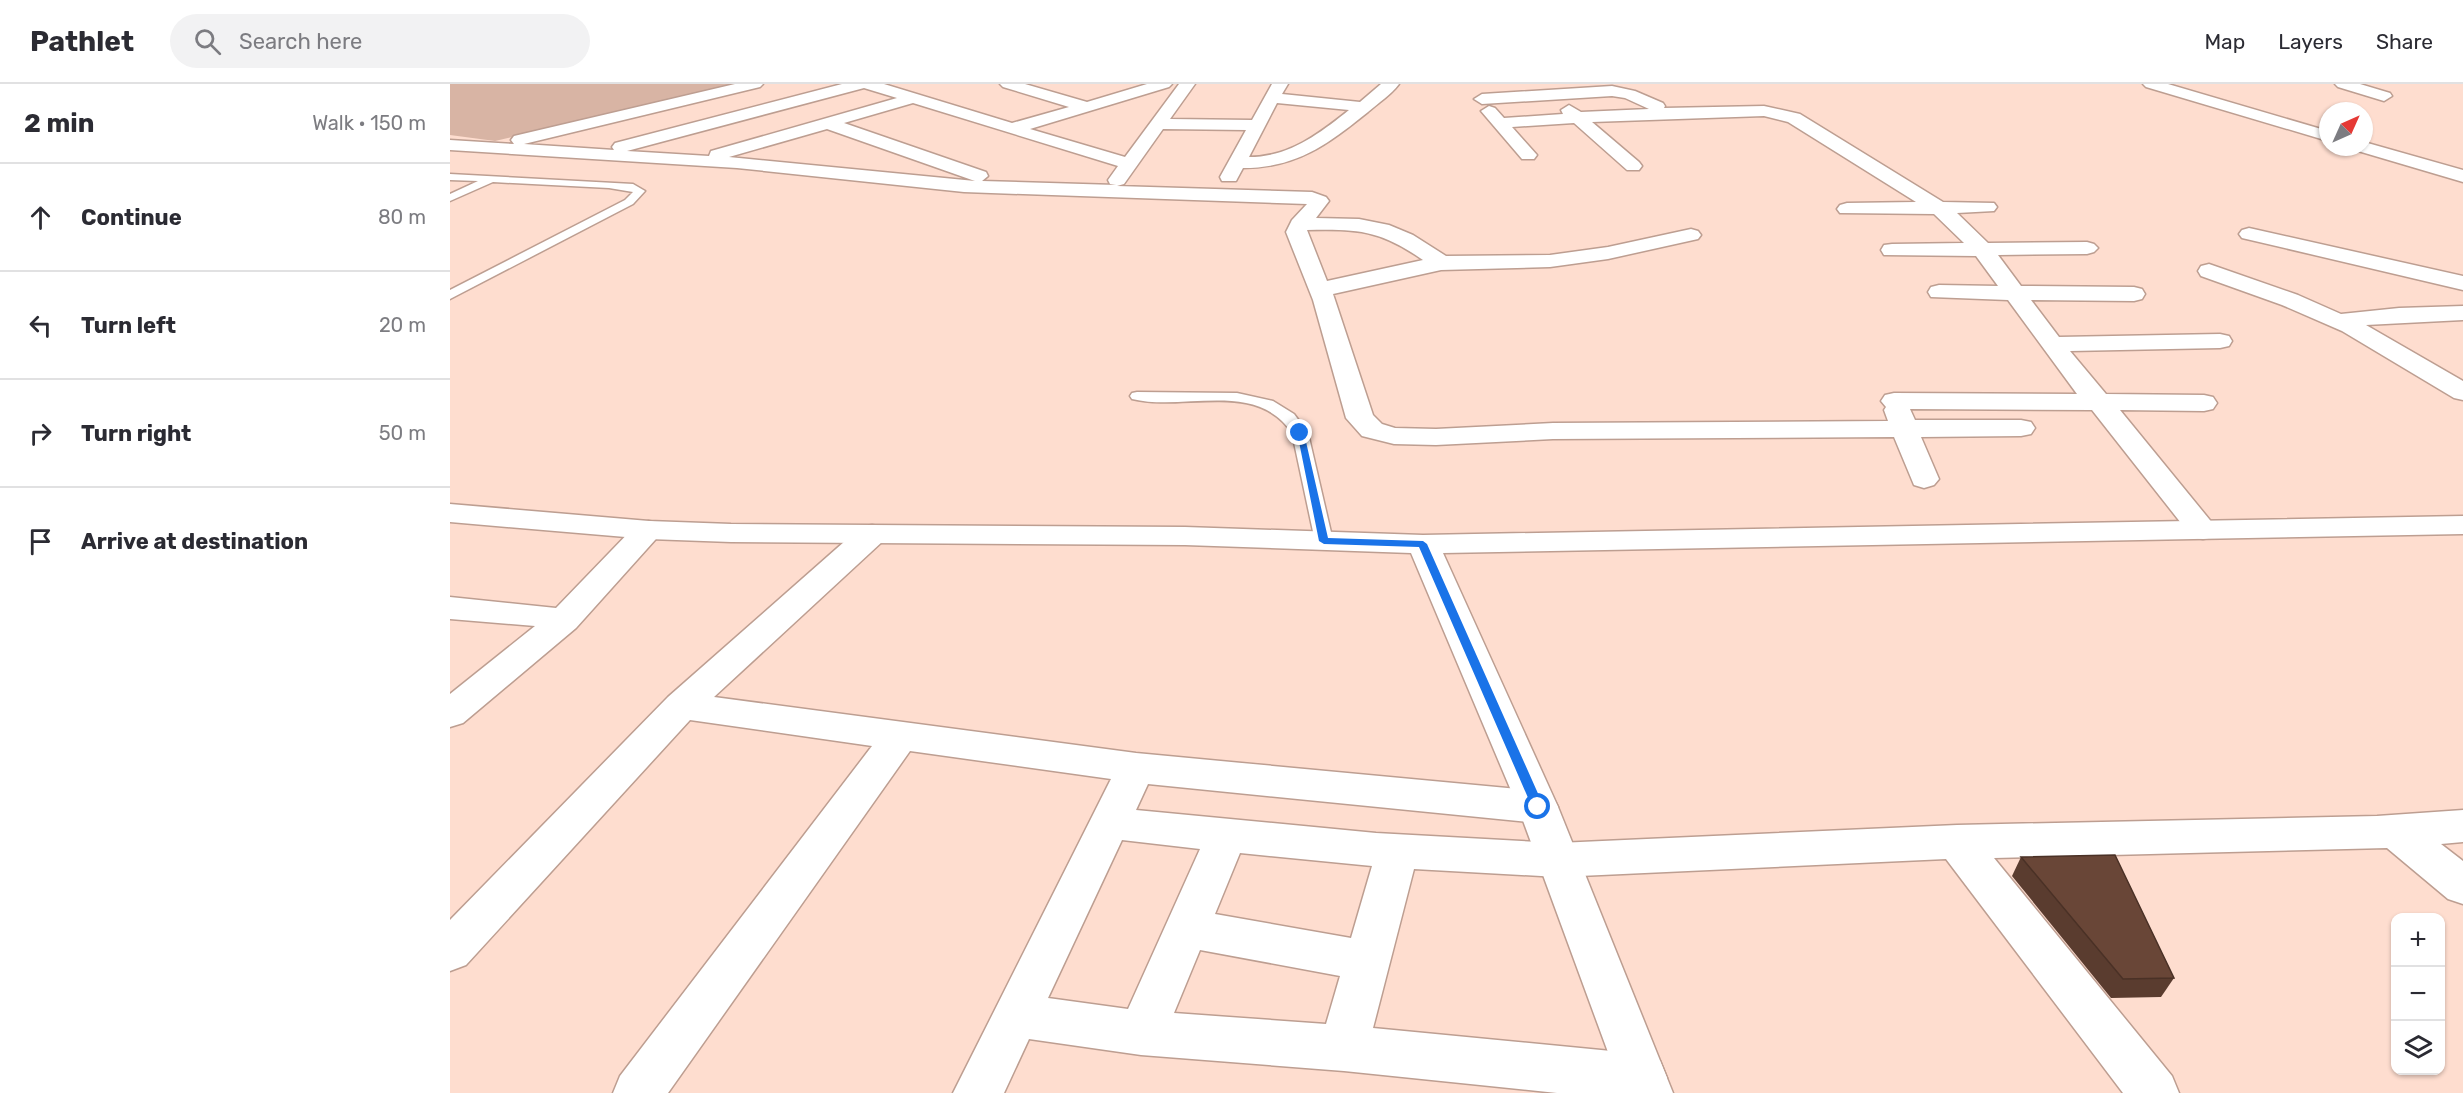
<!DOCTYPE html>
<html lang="en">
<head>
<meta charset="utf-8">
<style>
	body { margin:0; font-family:Rubik,sans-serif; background:#f2f2f3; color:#2b2b33 }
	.controls { position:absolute; right:18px; bottom:18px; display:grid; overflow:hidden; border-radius:12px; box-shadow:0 2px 4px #0004 }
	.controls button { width:54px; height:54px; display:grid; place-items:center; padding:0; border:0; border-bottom:2px solid #e1e1e2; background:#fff; color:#2b2b33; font:30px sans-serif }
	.compass { position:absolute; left:1869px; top:18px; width:54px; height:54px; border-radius:50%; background:#fff; box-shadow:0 2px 4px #0004; rotate:45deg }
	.stop { position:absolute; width:18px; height:18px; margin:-14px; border:4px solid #1a73e8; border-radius:50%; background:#fff }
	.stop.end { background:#1a73e8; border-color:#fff; box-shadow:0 2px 6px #0008 }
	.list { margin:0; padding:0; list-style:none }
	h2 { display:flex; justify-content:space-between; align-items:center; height:78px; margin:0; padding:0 24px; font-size:26px }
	h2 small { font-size:20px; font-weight:400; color:#7c7c81 }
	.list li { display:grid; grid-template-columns:39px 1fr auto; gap:18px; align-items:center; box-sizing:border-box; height:108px; padding:0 24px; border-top:2px solid #e1e1e2 }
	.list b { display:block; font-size:22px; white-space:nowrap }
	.list em { font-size:20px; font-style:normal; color:#7c7c81 }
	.icon { flex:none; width:33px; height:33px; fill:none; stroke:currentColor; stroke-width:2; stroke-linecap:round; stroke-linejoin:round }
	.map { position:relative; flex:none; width:2013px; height:1009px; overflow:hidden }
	header { display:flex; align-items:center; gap:36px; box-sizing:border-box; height:84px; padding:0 30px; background:#fff; border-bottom:2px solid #e1e1e2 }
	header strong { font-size:28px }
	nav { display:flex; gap:33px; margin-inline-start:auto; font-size:21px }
	.search { width:420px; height:54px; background:#f2f2f3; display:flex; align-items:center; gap:15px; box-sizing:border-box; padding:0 21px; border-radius:33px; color:#7c7c81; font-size:22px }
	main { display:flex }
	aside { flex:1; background:#fff }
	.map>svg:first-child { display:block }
	.green { fill:#d8b4a4 }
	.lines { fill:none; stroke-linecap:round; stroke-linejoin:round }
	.lane-casing { stroke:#bd9e91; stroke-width:3 }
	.street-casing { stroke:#bd9e91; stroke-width:3 }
	.secondary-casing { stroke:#bd9e91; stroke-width:3 }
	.lane { fill:#fff; fill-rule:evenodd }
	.street { fill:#fff; fill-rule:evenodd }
	.secondary { fill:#fff; fill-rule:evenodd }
	.wall { fill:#5a3c2f }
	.building { fill:#694637; stroke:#4a3126; stroke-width:1.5 }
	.route { fill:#1a73e8 }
</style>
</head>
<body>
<header>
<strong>Pathlet</strong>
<div class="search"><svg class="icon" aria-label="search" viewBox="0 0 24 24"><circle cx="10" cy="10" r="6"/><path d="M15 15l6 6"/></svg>Search here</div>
<nav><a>Map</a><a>Layers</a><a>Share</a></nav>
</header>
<main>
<aside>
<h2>2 min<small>Walk · 150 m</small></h2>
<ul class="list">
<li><svg class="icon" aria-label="ahead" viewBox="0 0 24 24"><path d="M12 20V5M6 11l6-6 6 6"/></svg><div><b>Continue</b></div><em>80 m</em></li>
<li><svg class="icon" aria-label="left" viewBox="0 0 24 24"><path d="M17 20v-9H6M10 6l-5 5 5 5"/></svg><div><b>Turn left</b></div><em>20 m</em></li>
<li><svg class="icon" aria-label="right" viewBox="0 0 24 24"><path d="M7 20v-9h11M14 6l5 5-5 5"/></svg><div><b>Turn right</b></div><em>50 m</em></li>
<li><svg class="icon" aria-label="arrive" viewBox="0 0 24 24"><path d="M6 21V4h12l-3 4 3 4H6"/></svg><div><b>Arrive at destination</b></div></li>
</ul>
</aside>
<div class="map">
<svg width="2013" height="1009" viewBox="0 0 2013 1009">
	<rect width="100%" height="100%" fill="#feddcf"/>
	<path class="green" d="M0 0H285L45 57 0 51Z"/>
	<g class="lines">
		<defs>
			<path id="lane" d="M0 90 183 100 195 107 183 120 0 215V206L175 116 183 108 159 104 43 98 0 117V110L28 97 0 96Z
				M687 308 787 309 823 317 844 330 858 349 883 457 880 461H868L865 457 842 349C806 295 734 328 682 315L680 312 682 309Z"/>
			<path id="street" d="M285 0H313L310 3 74 60 164 66 162 63 165 59 392 0H434L562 39 619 23 553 3 550 0H575L637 18 697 0H722L719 3 580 45 675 73 729 0H745L720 35 802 36 822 0H838L832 10 910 18 931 0H949C941 11 928 19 918 28 878 60 847 84 793 84L786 97H772L770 93 796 46 713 45 674 100 667 102 862 108 876 113 879 117 866 134 909 135 939 141 963 151 996 172 1100 171 1158 163 1241 145 1248 147 1251 151 1248 155 1158 175 1100 183 991 186 883 210 923 331 932 340 945 344 986 345 1103 339 1438 337 1434 326 1436 323 1431 317 1435 311 1444 309 1627 310 1558 216 1481 213 1478 208 1481 203 1489 201 1548 202 1526 172 1434 171 1431 166 1434 161 1442 160 1514 159 1484 130 1390 129 1387 125 1390 121 1397 119 1466 118 1338 38 1314 32 1142 38 1189 78 1192 82 1189 86H1177L1124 39 1062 43 1087 71 1084 75H1072L1031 27 1039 22 1045 24 1054 34 1113 30 1111 26 1119 21 1131 28 1199 25 1175 14 1162 12 1032 20 1024 15 1032 10 1162 2 1185 7 1213 19 1215 22 1214 24 1314 22 1350 30 1493 118 1544 119 1547 123 1544 127 1507 129 1538 159 1637 158 1644 160 1648 164 1644 168 1637 170 1548 171 1571 202 1684 203 1692 205 1695 210 1692 215 1684 217 1581 216 1609 253 1770 250 1779 252 1782 257 1779 262 1770 264 1620 267 1656 310 1754 311 1763 313 1767 319 1763 325 1754 327 1670 326 1768 446 1764 453 1753 455 1742 453 1642 326 1460 325 1465 336H1571L1581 338 1585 344 1581 350 1571 352 1471 353 1489 395 1484 401 1474 404 1464 401 1444 353 1103 355 986 361 944 360 912 352 896 334 863 216 836 148 842 136 857 120 514 108 287 84 0 66V56L64 60 61 56 64 52ZM414 4 447 14 261 67 259 72 177 67ZM463 19 668 82 658 96 660 100 666 101 532 97 538 92 536 88 394 39ZM827 19 899 26C869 50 839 73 799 73ZM377 45 522 96 525 97 279 73ZM857 146C908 145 930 146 973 176L877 197Z
				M1885 0H1910L1940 9 1942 12 1934 17 1888 3Z
				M1799 144 2013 192V206L1792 154 1789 150 1792 146Z
				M1759 180 1848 211 1891 230 1949 224 2013 222V236L1916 241 2013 297V316L2004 314 1892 247 1832 221 1751 192 1748 187 1751 182Z
				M199 437 210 439 214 446 126 544 13 639 0 643V610L85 542 0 535V513L106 524 188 439Z
				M422 441 433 443 438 450 433 457 264 613 686 669 1088 707 1102 712 1108 723 1102 734 1088 739 698 700 686 726 926 749 1108 759 1507 741 1927 732 2013 726V758L1991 760 2013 777V820L1998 815 1937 764 1544 774 1722 992 1729 1009H1673L1496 775 1108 793 964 785 923 944 1192 970 1210 977 1217 994 1210 1009H1107L894 987 691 971 579 955 554 1009H503L661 695 460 667 218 1009H163L170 992 422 662 240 636 16 881 0 887V836L218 613 411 443ZM672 756 750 765 678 925 598 914ZM790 769 922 782 901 854 765 830ZM750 866 890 892 876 940 724 929Z"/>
			<path id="secondary" d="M1693 0H1718L1878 47V57L1696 3Z
				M1914 58 2013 86V98L1908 67 1905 63H1914Z
				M0 420 199 437 281 440 735 443 973 451 2013 432V450L993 469 1108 723 1223 1009H1173L1068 723 961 469 735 461 281 458 199 455 0 438Z"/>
		</defs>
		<use href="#lane" class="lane-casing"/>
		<use href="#street" class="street-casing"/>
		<use href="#secondary" class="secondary-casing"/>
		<use href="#lane" class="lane"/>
		<use href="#street" class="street"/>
		<use href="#secondary" class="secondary"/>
	</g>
	<path class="wall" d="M1571 773 1724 894 1711 913 1661 914 1562 792Z"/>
	<path class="building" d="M1665 771 1724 894 1673 895 1571 773Z"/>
	<path class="route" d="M847 348 854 349 878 454 973 457 977 460 1094 723 1092 726 1088 727 1082 723 969 463 874 460 869 457Z"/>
</svg>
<div class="controls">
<button>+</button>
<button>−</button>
<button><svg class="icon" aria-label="layers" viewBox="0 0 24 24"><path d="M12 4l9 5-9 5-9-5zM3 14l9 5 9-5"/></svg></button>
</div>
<svg class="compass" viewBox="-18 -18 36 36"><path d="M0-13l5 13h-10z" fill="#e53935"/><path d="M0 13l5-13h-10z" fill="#7c7c81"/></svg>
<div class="stop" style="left:1088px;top:723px"></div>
<div class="stop end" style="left:850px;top:349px"></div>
</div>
</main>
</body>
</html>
